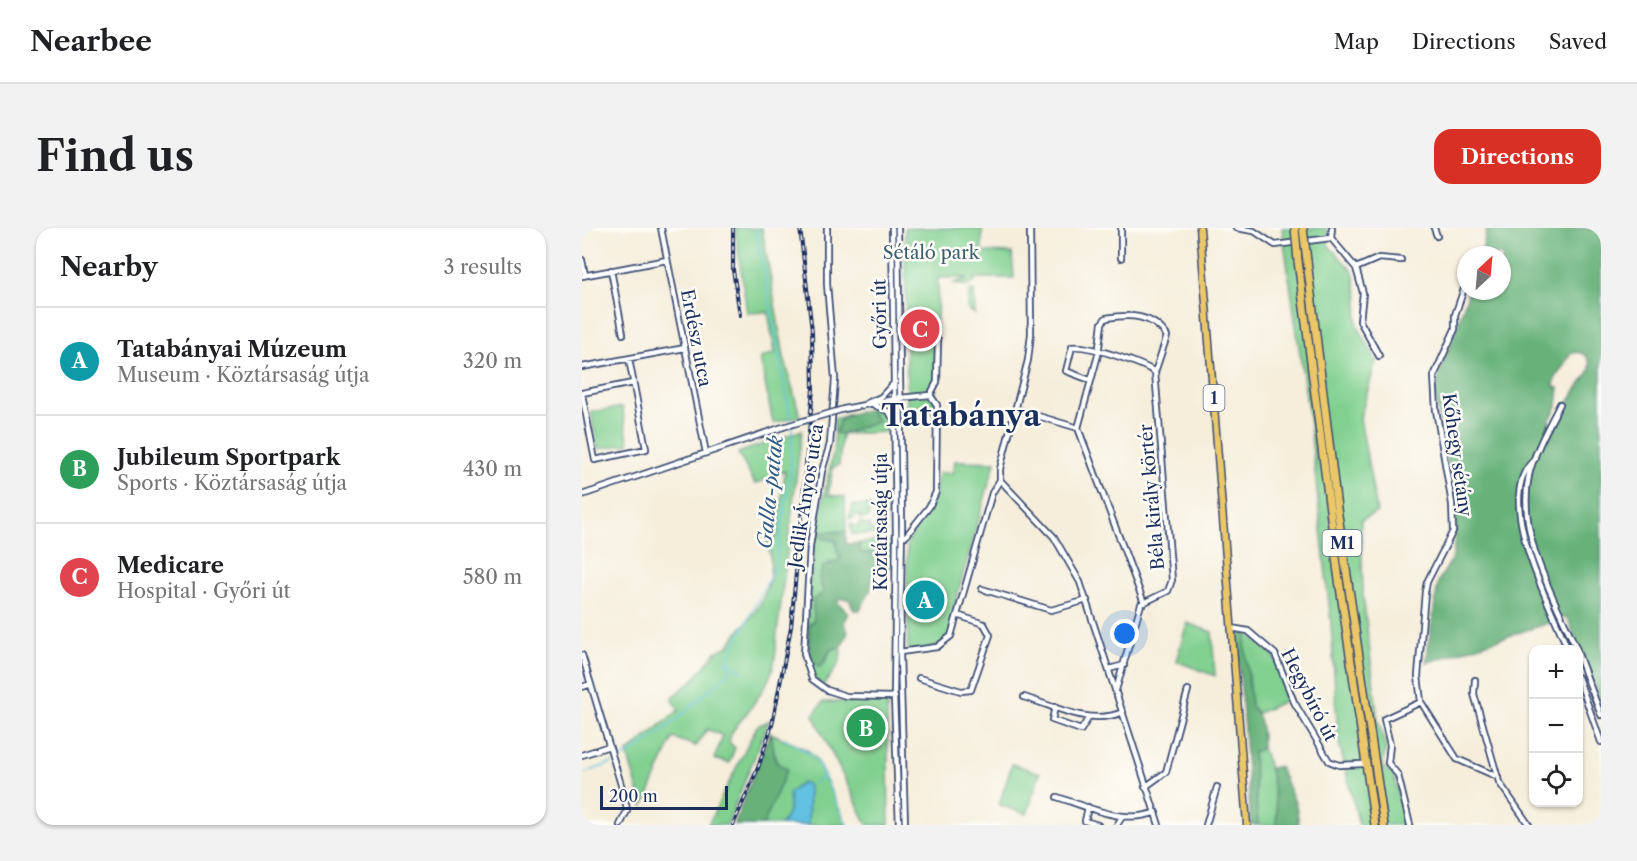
<!DOCTYPE html>
<html lang="en">
<head>
<meta charset="utf-8">
<style>
	body { margin:0; font-family:"Libre Caslon Text",serif; background:#f2f2f2; color:#202124 }
	.controls { position:absolute; right:18px; bottom:18px; display:grid; overflow:hidden; border-radius:12px; box-shadow:0 2px 4px #0004 }
	.controls button { width:54px; height:54px; display:grid; place-items:center; padding:0; border:0; border-bottom:2px solid #e0e0e0; background:#fff; color:#202124; font:30px sans-serif }
	.compass { position:absolute; left:875px; top:18px; width:54px; height:54px; border-radius:50%; background:#fff; box-shadow:0 2px 4px #0004; rotate:26deg }
	.scale { position:absolute; left:18px; bottom:15px; width:128px; box-sizing:border-box; padding-left:6px; border:3px solid #1b2f5e; border-top:0; font-size:16px; line-height:21px; white-space:nowrap; color:#1b2f5e; -webkit-text-stroke:4px #fdfcf7; paint-order:stroke }
	.you { position:absolute; left:543px; top:406px; width:21px; height:21px; margin:-15px; border:4px solid #fff; border-radius:50%; background:#1a73e8; box-shadow:0 0 0 9px #1a73e833 }
	.badge { display:grid; place-items:center; width:39px; height:39px; border-radius:50%; background:#d93025; color:#fff; font-size:20px; font-weight:700 }
	.pin { position:absolute; translate:-50% -50%; border:3px solid #fff; box-shadow:0 2px 6px #0006 }
	.list { margin:0; padding:0; list-style:none }
	h2 { display:flex; justify-content:space-between; align-items:center; height:78px; margin:0; padding:0 24px; font-size:26px }
	h2 small { font-size:20px; font-weight:400; color:#757577 }
	.list li { display:grid; grid-template-columns:39px 1fr auto; gap:18px; align-items:center; box-sizing:border-box; height:108px; padding:0 24px; border-top:2px solid #e0e0e0 }
	.list b { display:block; font-size:22px; white-space:nowrap }
	.list p { margin:0; font-size:20px; white-space:nowrap; color:#757577 }
	.list em { font-size:20px; font-style:normal; color:#757577 }
	.icon { flex:none; width:33px; height:33px; fill:none; stroke:currentColor; stroke-width:2; stroke-linecap:round; stroke-linejoin:round }
	.map { position:relative; flex:none; width:1019px; height:597px; overflow:hidden; border-radius:18px }
	header { display:flex; align-items:center; gap:36px; box-sizing:border-box; height:84px; padding:0 30px; background:#fff; border-bottom:2px solid #e0e0e0 }
	header strong { font-size:28px }
	nav { display:flex; gap:33px; margin-inline-start:auto; font-size:21px }
	.intro { display:flex; align-items:center; justify-content:space-between; box-sizing:border-box; height:144px; padding:0 36px }
	h1 { margin:0; font-size:42px }
	.button { padding:15px 27px; border-radius:18px; background:#d93025; color:#fff; font-size:21px; font-weight:700 }
	main { display:flex; gap:36px; padding:0 36px }
	aside { flex:1; background:#fff; border-radius:18px; box-shadow:0 2px 4px #0004 }
	.map>svg:first-child { display:block }
	.green { fill:#81d090; stroke:#4e8077; stroke-width:1.5 }
	.forest { fill:#68b27a; stroke:#42706c; stroke-width:1.5; fill-rule:evenodd }
	.water { fill:#63c1e1; stroke:#3f78a0; stroke-width:1.5 }
	.lines { fill:none; stroke-linecap:round; stroke-linejoin:round }
	.stream { stroke:#63c1e1; stroke-width:1.5 }
	.minor-tunnel { stroke:#cac8c2; stroke-width:4.5; stroke-dasharray:4.5 2; stroke-linecap:butt }
	.minor-casing { stroke:#3c4c71; stroke-width:8 }
	.major-casing { stroke:#3c4c71; stroke-width:9 }
	.highway-casing { stroke:#3c4c71; stroke-width:10 }
	.minor { stroke:#fff; stroke-width:4.5 }
	.major { stroke:#eac769; stroke-width:6 }
	.highway { stroke:#eac769; stroke-width:7 }
	.rail-casing { stroke:#1b2f5e; stroke-width:4 }
	.rail { stroke:#fdfcf7; stroke-width:1.5; stroke-dasharray:4.5; stroke-linecap:butt }
	.minor-bridge-casing { stroke:#3c4c71; stroke-width:8; stroke-linecap:butt }
	.highway-bridge-casing { stroke:#3c4c71; stroke-width:10; stroke-linecap:butt }
	.minor-bridge { stroke:#fff; stroke-width:4.5 }
	.highway-bridge { stroke:#eac769; stroke-width:7 }
	.labels { text-anchor:middle; stroke-width:5; stroke-linejoin:round; paint-order:stroke }
	.shield { fill:#fdfcf7; stroke:#5f6c8c; stroke-width:1.5 }
	.shield-label { font-size:16px; font-weight:bold; fill:#1b2f5e }
	.park-label { font-size:18px; fill:#3a5f6d; stroke:#fdfcf7 }
	.street-label { font-size:18px; fill:#1b2f5e; stroke:#fdfcf7 }
	.water-label { font-size:20px; font-style:italic; fill:#315b85; stroke:#fdfcf7 }
	.town-label { font-size:30px; font-weight:bold; fill:#1b2f5e; stroke:#fdfcf7 }
</style>
</head>
<body>
<header>
<strong>Nearbee</strong>
<nav><a>Map</a><a>Directions</a><a>Saved</a></nav>
</header>
<div class="intro"><h1>Find us</h1><a class="button">Directions</a></div>
<main>
<aside>
<h2>Nearby<small>3 results</small></h2>
<ul class="list">
<li><span class="badge" style="background:#0f9aa8">A</span><div><b>Tatabányai Múzeum</b><p>Museum · Köztársaság útja</p></div><em>320 m</em></li>
<li><span class="badge" style="background:#2e9e5b">B</span><div><b>Jubileum Sportpark</b><p>Sports · Köztársaság útja</p></div><em>430 m</em></li>
<li><span class="badge" style="background:#e0444e">C</span><div><b>Medicare</b><p>Hospital · Győri út</p></div><em>580 m</em></li>
</ul>
</aside>
<div class="map">
<svg width="1019" height="597" viewBox="0 0 1019 597">
	<rect width="100%" height="100%" fill="#fdfcf7"/>
	<filter id="ink" filterUnits="userSpaceOnUse"><feTurbulence type="fractalNoise" baseFrequency=".0167" numOctaves="2"/><feDisplacementMap in="SourceGraphic" scale="12" xChannelSelector="R" yChannelSelector="G"/><feConvolveMatrix kernelMatrix="1 2 1 2 8 2 1 2 1" color-interpolation-filters="sRGB"/></filter>
	<filter id="wash" filterUnits="userSpaceOnUse"><feTurbulence type="fractalNoise" baseFrequency=".008" numOctaves="4" result="noise"/><feDisplacementMap in="SourceGraphic" scale="24" xChannelSelector="R" yChannelSelector="G"/><feGaussianBlur stdDeviation="1.35" result="paint"/><feColorMatrix in="noise" values="0 0 0 0 0 0 0 0 0 0 0 0 0 0 0 0 0 1.4 0 .05"/><feComposite in="paint" operator="in"/></filter>
	<g filter="url(#wash)">
		<rect width="100%" height="100%" fill="#f6eedb"/>
		<path class="green" d="M153 0H180L202 129 218 188 191 195 178 130 193 125 186 84 165 85Z
			M323 0H400V24L430 25 432 50H393V54L386 58 372 55 386 50H356L353 184H325Z
			M700 0H745L746 17 771 43 776 69 775 96 794 133 778 190 795 284 779 292 781 367 796 492 804 520 800 538 812 548 823 597H777L756 511 749 395 728 196Z
			M392 62 393 86 385 81 388 64Z
			M40 179 47 216 15 221 9 184Z
			M295 180 306 186 307 196 303 204 260 206 257 237 251 239 246 267 263 269 264 303 236 305 235 309 254 313 259 329 255 334H247L239 357 242 364 231 372 232 392 227 399 228 430 242 436 249 421 259 420 258 434 242 457 234 453 225 430 226 370 233 309 252 221V191L268 186 257 193 260 206 296 193 290 187 289 181Z
			M220 202 194 414C195 444 182 462 164 486 157 495 149 502 147 514L153 520 147 535 132 531 141 508 125 501 114 518 91 510 61 579 45 525 97 482 90 471 92 468 112 451 135 423 147 418C155 402 170 391 178 376 189 356 192 333 184 312L195 308 203 243 173 256 156 225Z
			M373 233 413 234 373 375 378 377 371 403 361 417 326 424 325 316 330 306 328 302 352 271 356 245H370Z
			M271 277H288L287 290 278 291V287H273L272 290 267 291Z
			M305 282 304 307 270 306 268 296 270 295V298H277V295L288 297 287 301 297 303 301 297Z
			M294 313V325H278V315Z
			M605 395 630 404 633 448 594 433Z
			M665 405 692 428 707 471 676 485 669 478 663 418Z
			M241 474H305L307 597H286L284 594 231 487Z
			M187 493 145 597H126L175 498Z
			M189 505 225 522 233 529 265 597H181L205 541 194 534Z
			M680 520C690 544 697 572 694 597H676L671 524Z
			M430 536 458 545 445 586 417 577Z"/>
		<path class="forest" d="M905 0H1019V478L985 389 844 435 856 354 871 329 874 286 852 162 887 63H920V27H899ZM989 125C1002 123 1009 128 1008 142L971 197 967 194 975 178 977 160 972 159 973 151Z
			M289 181 290 187 297 193 260 206 254 205 257 193 268 186Z
			M264 303V316L278 315V325H294V313H309L310 340 292 343 288 363 278 382H272L267 371H256V375L266 385 262 395 266 404 259 420 249 421 238 439 228 430 227 398 232 392 231 372 242 364 237 351 241 338 255 334 259 329 255 324 254 313 234 309 235 305Z
			M655 405H665L663 418 669 478C680 489 680 505 680 520L671 524 676 597H669Z
			M188 505 194 534 205 541 181 597H152Z
			M697 538 714 577 717 597H694L695 584 688 540Z"/>
		<path class="water" d="M220 555 226 556 227 561 226 597H199L207 583V565Z"/>
		<g class="lines">
			<path class="stream" d="M174 0 209 193
				M160 443 145 432 193 339 209 243 210 198
				M203 510 233 529 265 597
				M35 533C79 510 112 475 149 443L145 433
				M0 546 30 535
				M232 556 242 547"/>
		</g>
	</g>
	<g filter="url(#ink)">
		<g class="lines">
			<path class="minor-tunnel" d="M783 535 799 534"/>
			<defs>
				<path id="minor" d="M79 0 124 225
					M245 0V56L253 151 248 216 240 243 228 318 222 426 230 451 245 462 264 468 313 469
					M310 0 314 308 312 469 317 597
					M316 0 320 296 318 426 323 597
					M539 0V30
					M654 0 672 3 693 17 749 10
					M852 0 855 8
					M749 10 774 40 797 30 819 32
					M749 10 750 0
					M0 32 3 47
					M774 40 781 65 778 93 797 128
					M29 42 41 106
					M0 48 85 32
					M0 139 103 120
					M508 152 484 143 490 119C505 116 559 135 573 144
					M0 165 51 155
					M0 166 13 232 64 221 47 131
					M285 175 299 169 313 154
					M978 176C967 198 953 222 947 247 934 307 972 369 995 422
					M292 177 307 184 313 193
					M262 181 318 170 348 167 355 154 356 112
					M433 181 496 200
					M953 231C908 269 970 379 986 422
					M418 252 472 309 498 354 577 597
					M418 252V241L446 132 449 106 448 0
					M0 267 201 199
					M319 308H324L347 279 354 264 355 177 348 167
					M400 361 469 382 505 372
					M649 400 666 403 693 426 712 474 747 533 757 537 780 536
					M318 424 355 419 369 408 410 265 418 252
					M996 426 1019 487
					M0 427 43 570 45 583 38 597
					M527 441 542 437
					M996 449 1019 514
					M337 450 379 463 389 462 408 407 402 396 375 387
					M893 452 892 466 917 554 947 597
					M0 459 9 456
					M534 462 559 376 586 363 590 352 573 144 585 108C570 86 548 86 524 90L520 95 516 127 496 200 562 375
					M442 469C474 479 509 498 541 484
					M839 474 836 448 843 364 845 354 871 303 870 276 854 182 852 148 873 101V87L884 55
					M839 474 875 531 916 549
					M473 479 470 492 499 502 507 489
					M0 527 27 518
					M806 535 808 517 802 491 839 474
					M806 535 816 547 828 597
					M563 559 584 544 606 462
					M475 569C506 579 542 597 574 584
					M506 579 503 593 516 597
					M535 597 540 589
					M624 597 635 559"/>
				<path id="major" d="M618 0 665 597"/>
				<path id="highway" d="M716 33 756 345 793 597
					M725 33 755 280 802 597"/>
			</defs>
			<use href="#minor" class="minor-casing"/>
			<use href="#major" class="major-casing"/>
			<use href="#highway" class="highway-casing"/>
			<use href="#minor" class="minor"/>
			<use href="#major" class="major"/>
			<use href="#highway" class="highway"/>
			<defs>
				<path id="rail" d="M151 0V42L158 87
					M151 597 176 540 190 497 209 399 231 161 230 103 218 0"/>
			</defs>
			<use href="#rail" class="rail-casing"/>
			<use href="#rail" class="rail"/>
			<defs>
				<path id="minor-bridge" d="M201 199 262 181"/>
				<path id="highway-bridge" d="M713 0 716 33
					M721 0 725 33"/>
			</defs>
			<use href="#minor-bridge" class="minor-bridge-casing"/>
			<use href="#highway-bridge" class="highway-bridge-casing"/>
			<use href="#minor-bridge" class="minor-bridge"/>
			<use href="#highway-bridge" class="highway-bridge"/>
		</g>
	</g>
	<g class="labels">
		<g class="shield">
			<rect x="621.5" y="157" width="21" height="26" rx="4.5"/>
			<rect x="740.5" y="302" width="39" height="26" rx="4.5"/>
		</g>
		<g class="shield-label">
			<text x="632" y="176">1</text>
			<text x="760" y="321">M1</text>
		</g>
		<g class="park-label">
			<text x="349" y="31">Sétáló park</text>
		</g>
		<g class="street-label">
			<text transform="translate(298 86) rotate(-91)" y="6">Győri út</text>
			<text transform="translate(114 110) rotate(79)" y="6">Erdész utca</text>
			<text transform="translate(875 227) rotate(82)" y="6">Kőhegy sétány</text>
			<text transform="translate(224 268) rotate(-81)" y="6">Jedlik Ányos utca</text>
			<text transform="translate(570 269) rotate(-95)" y="6">Béla király körtér</text>
			<text transform="translate(299 294) rotate(-90)" y="6">Köztársaság útja</text>
			<text transform="translate(727 467) rotate(63)" y="6">Hegybíró út</text>
		</g>
		<g class="water-label">
			<text transform="translate(188 264) rotate(-84)" y="7">Galla-patak</text>
		</g>
		<g class="town-label">
			<text x="379" y="198">Tatabánya</text>
		</g>
	</g>
</svg>
<div class="controls">
<button>+</button>
<button>−</button>
<button><svg class="icon" aria-label="locate" viewBox="0 0 24 24"><circle cx="12" cy="12" r="6"/><path d="M12 2v4M12 18v4M2 12h4M18 12h4"/></svg></button>
</div>
<svg class="compass" viewBox="-18 -18 36 36"><path d="M0-13l5 13h-10z" fill="#e53935"/><path d="M0 13l5-13h-10z" fill="#757577"/></svg>
<div class="scale">200 m</div>
<div class="you"></div>
<div class="pin badge" style="left:343px;top:372px;background:#0f9aa8">A</div>
<div class="pin badge" style="left:284px;top:500px;background:#2e9e5b">B</div>
<div class="pin badge" style="left:338px;top:101px;background:#e0444e">C</div>
</div>
</main>
</body>
</html>
